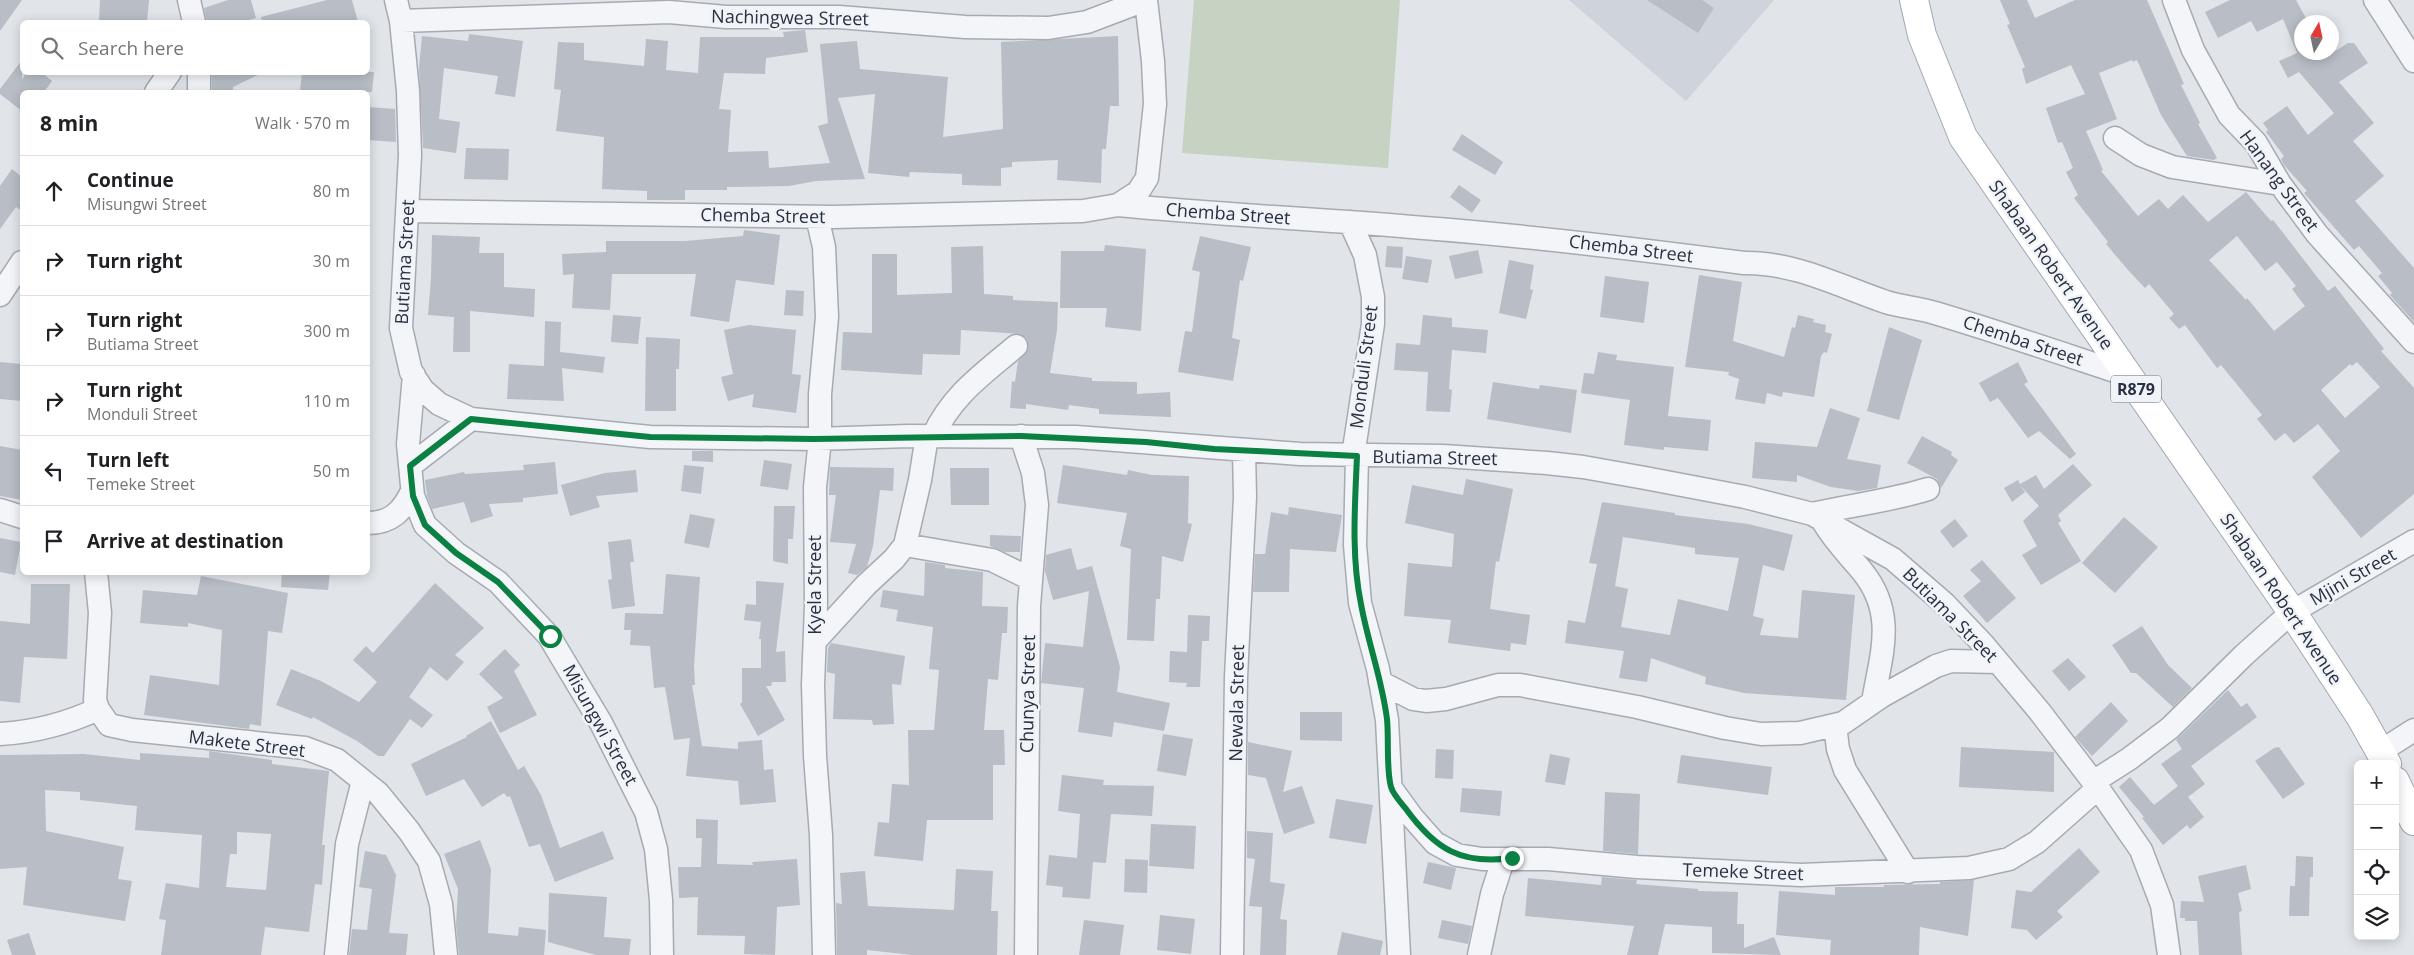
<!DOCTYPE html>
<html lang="en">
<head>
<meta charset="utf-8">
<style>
	body { margin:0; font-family:"Open Sans",sans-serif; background:#f2f2f2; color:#202124 }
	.controls { position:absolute; right:15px; bottom:15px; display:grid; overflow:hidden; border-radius:8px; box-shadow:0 2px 12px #0003 }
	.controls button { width:45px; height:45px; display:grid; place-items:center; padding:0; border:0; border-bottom:1px solid #e0e0e0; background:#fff; color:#202124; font:25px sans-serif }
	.compass { position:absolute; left:2294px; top:15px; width:45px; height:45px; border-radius:50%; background:#fff; box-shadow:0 2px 12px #0003; rotate:9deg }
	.stop { position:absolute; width:15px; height:15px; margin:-11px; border:4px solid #0b8043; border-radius:50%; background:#fff }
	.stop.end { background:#0b8043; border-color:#fff; box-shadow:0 1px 5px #0008 }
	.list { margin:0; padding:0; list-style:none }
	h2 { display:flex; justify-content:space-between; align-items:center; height:65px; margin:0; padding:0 20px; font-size:21px }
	h2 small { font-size:16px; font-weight:400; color:#757577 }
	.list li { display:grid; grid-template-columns:32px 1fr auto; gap:15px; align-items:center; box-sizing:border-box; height:70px; padding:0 20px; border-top:1px solid #e0e0e0 }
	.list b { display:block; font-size:19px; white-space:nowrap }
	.list p { margin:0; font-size:16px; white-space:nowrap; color:#757577 }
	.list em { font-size:16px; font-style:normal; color:#757577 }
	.icon { flex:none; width:28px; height:28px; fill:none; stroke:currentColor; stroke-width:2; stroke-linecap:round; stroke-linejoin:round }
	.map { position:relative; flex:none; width:2414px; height:955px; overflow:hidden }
	.search { position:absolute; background:#fff; box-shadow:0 2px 12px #0003; left:20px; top:20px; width:350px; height:55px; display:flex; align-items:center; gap:12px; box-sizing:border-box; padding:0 18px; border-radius:8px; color:#757577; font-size:19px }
	.panel { position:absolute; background:#fff; box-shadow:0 2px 12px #0003; left:20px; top:90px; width:350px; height:485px; border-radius:8px }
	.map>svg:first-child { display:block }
	.built { fill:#cfd3db }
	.green { fill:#c6d3c2 }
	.building { fill:#b8bdc6; fill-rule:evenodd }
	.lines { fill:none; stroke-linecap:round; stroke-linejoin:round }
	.street-casing { stroke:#a6abb3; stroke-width:25 }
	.primary-casing { stroke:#a0a8b5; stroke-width:30 }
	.street { stroke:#f3f5f8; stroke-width:22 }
	.primary { stroke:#fff; stroke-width:28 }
	.route { stroke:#0b8043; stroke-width:6 }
	.labels { text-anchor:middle; stroke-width:5; stroke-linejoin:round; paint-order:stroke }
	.shield { fill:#f0f3f7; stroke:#656b78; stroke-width:1 }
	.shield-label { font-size:16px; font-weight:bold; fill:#293141 }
	.street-label { font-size:18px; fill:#293141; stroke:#f0f3f7 }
</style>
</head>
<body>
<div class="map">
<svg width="2414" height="955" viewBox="0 0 2414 955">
	<rect width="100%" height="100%" fill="#e1e4e9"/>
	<path class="built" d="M1569 0H1774L1686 101Z"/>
	<path class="green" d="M1194 0H1400L1388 168 1182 153Z"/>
	<path class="building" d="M0 0H22L0 31Z
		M100 0H149L147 22H99Z
		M228 0H251L256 18 242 22H207L204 8Z
		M327 0H352L358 22H262L261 17Z
		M1647 0H1702L1714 8 1698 33Z
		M2000 0H2027L2035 18 2075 0H2147L2184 84 2181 85 2200 123 2198 124 2217 158 2214 160 2187 156 2161 115 2137 60 2133 62 2132 60 2099 73 2117 119 2086 131 2103 170 2101 171 2138 216 2159 199 2168 209 2183 195 2208 222 2246 192 2271 221 2273 220 2328 291 2335 286 2384 349 2381 351 2414 388V494L2361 538 2312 477 2340 451 2318 424 2294 443 2285 433 2275 441 2257 419 2262 415 2221 365 2217 368 2185 325 2179 329 2169 318 2174 314 2149 284 2145 288 2128 270 2106 244 2108 242 2074 198 2078 195 2066 172 2073 168 2062 142 2058 143 2046 108 2085 94 2071 65 2026 84 2022 69 2025 67 2007 25 2010 24ZM2237 236 2265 271 2277 262 2296 286 2292 289 2305 306 2274 331 2247 298 2246 300 2209 260ZM2357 362 2380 387 2345 418 2321 390 2350 364 2352 366Z
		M2230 0H2296L2308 22H2302V52H2322L2324 58 2348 43H2354L2368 63 2339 82 2374 123 2353 141 2384 176 2355 201 2414 268V322L2390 295 2392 293 2378 276 2382 273 2359 246 2354 250 2304 193 2307 191 2284 165 2281 159 2284 156 2266 132 2268 130 2263 123 2287 106 2308 135 2334 113 2299 72 2288 78 2279 61 2297 53 2283 19 2257 32 2251 21 2218 38 2205 12Z
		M805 30 808 52 766 58 765 74 724 73 719 109 731 110 728 152 768 151 769 168 830 163 818 126 828 123 820 44 857 41 860 69 948 77 943 137 1003 129 1001 42 1118 36 1119 106H1110L1106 149H1102L1101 183 1057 180 1058 160 1012 162V167L1001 168V186L962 185V174L910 172 909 177 868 173 875 94 838 98 865 179 816 181 789 186 727 187V190H685V200H647V191L602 189 604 137 556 131 561 90 554 89 558 42 584 43V60L644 66 646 39 668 41 666 70 698 73 700 37H784L783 32Z
		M469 34 523 41 515 97 495 94 498 76 444 68 439 119 460 122 456 153 423 148 419 67 422 36 468 41Z
		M22 60V80L26 72H41L52 81 44 92H22V111L0 94V89Z
		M212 72H264L233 87V90L212 91Z
		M302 72H374L372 92 300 91Z
		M368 107 395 109 396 142 368 140Z
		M1462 134 1503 162 1495 175 1452 150Z
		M466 148 509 149 508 180 464 179Z
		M12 169 22 177V211L16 207 0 229V186Z
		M1459 185 1481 200 1472 213 1450 197Z
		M744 230 780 235 774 285 736 280 729 322 690 316 696 274H612L610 310 572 308 574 274 563 275 562 254 606 252V241H685L743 236Z
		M432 235 480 237 479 253H504V287L535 289 534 317 470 311V352H453L454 317 428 315 431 278Z
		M1200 236 1251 247 1243 281 1240 280 1232 338 1240 340 1233 381 1178 372 1185 331 1192 332 1200 272 1192 270Z
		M1105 245 1146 249 1141 331 1105 327 1107 308H1060L1061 251H1104Z
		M983 246 984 294 1013 296V300L1058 302 1057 330 1050 373 1092 378V381L1137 382V394L1170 392 1171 417 1099 414V409L1069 405 1068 410 1026 404V409L1010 408 1012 381 1015 382 1018 361 1028 350 1026 338 1020 334 961 330 960 355 923 354 922 375 841 370 843 332 872 333V254H897V295L952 293 951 247Z
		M1387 246 1403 247 1402 268 1385 267Z
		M1478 250 1483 273 1455 279 1449 256Z
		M1406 256 1432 260 1428 283 1402 279Z
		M1509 260 1534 265 1530 289 1533 290 1526 319 1499 313Z
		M1699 275 1742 282 1733 341 1784 357 1792 327 1795 328 1798 315 1814 319 1813 322 1826 325 1825 332 1832 334 1827 353 1824 352 1821 356 1814 397 1783 392 1782 397 1767 393 1765 404 1735 399 1739 379 1728 375 1729 372 1685 367Z
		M1605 276 1649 282 1644 323 1600 317Z
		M786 290 804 291 803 316 784 315Z
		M613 315 641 317 638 344 611 342Z
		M1423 315 1452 318V327L1488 330 1486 353 1452 350 1449 389 1452 390 1450 412 1426 411 1428 372 1394 370 1396 343 1420 345Z
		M545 321 561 322 560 352 605 357 603 373 562 368 564 401 507 399 509 364 544 366Z
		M749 325 796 330 792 374 801 375 796 413 752 407 754 394 728 401 721 377 733 374 724 330Z
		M1889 327 1922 340 1899 420 1867 411Z
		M646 337 680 339 679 369H676V411H645Z
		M1598 352 1617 355 1616 360 1674 367 1668 416 1711 420 1708 451 1664 447V450L1624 445 1630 400 1581 393 1584 373 1594 374Z
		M0 362 22 364V401L0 399Z
		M2018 362 2028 382 2024 384 2076 454 2070 459 2039 431 2028 438 1998 398 1990 402 1979 383Z
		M1493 382 1539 389 1540 385 1577 390 1571 433 1487 419Z
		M1830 408 1860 418 1847 459 1881 465 1877 488 1858 491 1831 487 1797 475V482L1752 478 1755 442 1817 447Z
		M1922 436 1952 452 1951 455 1958 460 1941 488 1937 479 1907 463Z
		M0 446 22 450V500L0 496Z
		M692 451H713V462L692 461Z
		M764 460 792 464 788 490 760 486Z
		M555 462 558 494 523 498V502L489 504 493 516 471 523 464 502 432 509 427 496 425 480 464 472 465 474 524 470 523 465Z
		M2073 464 2092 485 2058 515 2061 521 2058 523 2081 561 2041 585 2022 555 2037 546 2023 521 2039 506 2020 485 2025 492 2012 502 2004 488 2018 480 2020 484 2036 475 2044 489Z
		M684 465 704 467 701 494 681 491Z
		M1063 465 1127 475 1128 470 1152 475 1189 476 1188 523 1192 524 1183 562 1162 556 1160 599H1156L1154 641 1127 640 1131 549 1120 546 1127 513 1057 503Z
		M830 467 894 468 893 491 880 490 873 546 867 567 857 575 848 573 856 544 830 542 836 495H829Z
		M950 468H989V505H951Z
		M636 470 638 492 596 496 600 507 570 516 561 485 605 473Z
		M1466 479 1513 489 1499 562 1496 561 1490 609 1530 615 1526 645 1511 643 1510 651 1448 643 1451 620 1404 616 1408 563 1452 567 1454 534 1405 523 1412 485 1463 495Z
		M1602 502 1675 513V515L1748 524 1793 535 1784 571 1763 565 1753 616 1764 619 1760 635 1798 638 1802 590 1855 595 1846 700 1744 693 1705 684 1706 677 1651 658 1647 682 1619 678 1624 651 1565 643 1568 620 1585 623 1597 564 1589 563ZM1623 537 1695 548V554L1739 558 1728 611 1678 599 1670 635 1621 627 1628 589 1615 586Z
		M774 506H795L793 539H788V564L773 561Z
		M1289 507 1342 515 1336 552 1290 549 1289 592H1253L1255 554H1265L1271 512 1288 515Z
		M690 514 715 519 709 548 684 543Z
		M2124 517 2158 547 2115 593 2082 563Z
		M1955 519 1968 536 1953 548 1940 531Z
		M990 535 1021 536 1020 552H1005L990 546Z
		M0 538 21 542 15 575 0 572Z
		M631 539 634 562H630L635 606 612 609 608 580 612 579 608 542Z
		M1071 548 1077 570 1092 566 1120 667 1117 692 1170 703 1164 731 1114 722 1112 737 1078 732 1084 688 1041 683 1045 643 1083 647 1089 591 1053 600 1045 571 1046 555Z
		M1982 560 2016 598 1987 623 1963 596 1981 581 1970 570Z
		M925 562 945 565V568L983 572 982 606 1008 607 1007 633H1002L998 680 988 679 984 730H1004L1005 765H993V820H927L923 861 874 856 878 822 889 823 892 784 909 785 908 730H934L939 670 929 669 933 627 896 621 898 610 880 607 883 590 924 596Z
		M282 572H330L328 590 281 587Z
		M666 574 700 577 694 666 695 685H692L702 746 738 749V742L762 740 764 770 773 769 776 802 740 805 738 781 686 776 690 738 674 740 665 687 654 688 650 646 630 645 631 630H624L625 613 663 614Z
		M201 576 288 593 282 633 268 631 261 726 250 724 249 729 144 715 150 675 219 685 222 630 188 623V627L140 623 143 590 197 595Z
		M756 581 784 583 776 652 785 651 786 682H772L771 686H766L785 720 758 736 740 704 742 702V668H761V639H759L761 622 744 620 746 604 756 605Z
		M435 583 484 628 455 655 464 662 447 681 430 667 409 697 433 715 422 728 410 719 384 756H378L357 741 313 717 312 719 276 705 291 669 321 681 359 702 377 682 353 660 366 646 373 653Z
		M31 584H70L67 659 24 657 20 703 0 701V621L30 624Z
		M1188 615 1210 616 1209 641H1202L1200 687H1186L1187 683 1169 682 1170 651 1187 652Z
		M2142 626 2168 665 2192 688 2173 707 2136 673H2131L2112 645Z
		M831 643 905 656 901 685 892 684 894 724 873 725 872 720 833 719 835 674 827 672 828 648Z
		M505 649 520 665 514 671 537 715 500 733 487 707 503 698 479 674Z
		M2068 658 2086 677 2069 691 2052 671Z
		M2228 690 2241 707 2247 703 2257 717 2191 766 2205 784 2188 797 2204 817 2190 829 2187 825 2163 845 2142 818 2144 817 2119 787 2130 777 2154 805 2178 786 2161 764 2182 749 2176 740Z
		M2111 702 2128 721 2092 756 2075 737Z
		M1300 712H1342V741L1300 740Z
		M491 721 518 770 524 766 541 795 560 848 603 831 614 859 555 882 540 844 529 847 510 796 507 797 504 793 482 807 464 779 426 796 411 764 467 737 466 736Z
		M1163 734 1193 739 1186 776 1157 771Z
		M1248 742 1292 751 1283 792 1302 786 1315 823 1284 834 1266 778 1248 775Z
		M1961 747 2054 752V792L1959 787Z
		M2279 747 2305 784 2283 799 2255 761 2274 748Z
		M1436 749 1454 750 1453 779 1435 778Z
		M209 751 272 760V764L329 771 322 845H325L322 885 315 884 309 932 265 927 261 955H161L166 920 159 919 166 883 199 888 202 835 135 830 137 806 80 800V792L45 790 46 831 124 847 118 879 132 881 125 921 23 905 27 867 0 869V755L84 754 140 760V753L209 758ZM237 832 271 834 266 890 226 887 230 854H237Z
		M1550 754 1570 758 1565 785 1545 782Z
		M1681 755 1772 767 1768 795 1677 783Z
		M1062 775 1104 780 1103 785 1154 786 1152 816 1111 814 1106 863 1093 862 1090 899 1062 897 1063 887 1046 885 1049 855 1077 858 1080 814 1058 811Z
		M1462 788 1502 791 1500 816 1460 812Z
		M1605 792 1640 794 1638 854 1603 851Z
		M1336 799 1373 805 1366 844 1329 838Z
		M696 819 718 820 717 864 753 865 752 862 797 859 800 905 777 907 775 955 744 954 745 936 697 935 698 897 679 898 678 867H701L702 838H696Z
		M1151 824 1196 826 1194 869 1149 866Z
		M1247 831 1273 833 1270 882 1285 884 1280 919 1287 920 1286 955H1260L1262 907 1249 906 1255 859 1247 858Z
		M480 840 491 869 488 933 518 936 519 927 546 930 544 955H459L456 925 458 889 444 854Z
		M2079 848 2100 872 2057 911 2063 917 2036 940 2027 930 2011 928 2016 890 2031 892Z
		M365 851 386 855 396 875 389 933 408 934 406 955H349L352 929 367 930 372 889 359 887Z
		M2296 856 2313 857V877H2310L2309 916H2289L2290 886H2295Z
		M1125 859 1148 860 1147 893 1124 892Z
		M1428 862 1456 868 1451 890 1423 883Z
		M2246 865 2251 889 2238 893 2242 911 2239 912 2242 955H2199L2197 921H2185V918H2180L2181 901 2204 902 2198 876Z
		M956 869 993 871 991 911H998L997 955H912L867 950V955H837L836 903 842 904 840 873 865 871 868 906 954 910Z
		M1602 877 1637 880 1636 884 1698 889V891L1738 892 1737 924H1744V948L1774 937 1781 955 1712 953V927L1665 924 1658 955H1627L1634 926 1525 916 1528 878 1601 885Z
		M1974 880 1968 936 1920 927 1919 955H1830L1831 940 1776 935 1779 891 1835 895V887H1884V885L1940 884V882Z
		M549 893 607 897 604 937 631 939 629 955H596L548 942Z
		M1160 915 1195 919 1191 954 1157 950Z
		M1084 920 1124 925 1120 955H1079Z
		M1442 920 1472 926 1468 944 1438 938Z
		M1342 932 1383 941 1380 955H1337Z
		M29 933 36 955H12L7 940Z"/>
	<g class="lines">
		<defs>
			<path id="street" d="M189 0 194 22
				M396 0 401 21 408 91 410 155 401 328 411 372 423 390 439 404 471 419 650 437 815 439 909 436 1076 437 1300 454 1443 456 1547 463 1583 467 1645 478 1745 497 1812 514 1893 559 1945 604 1983 644 2040 712 2098 788 2141 850 2162 905 2169 955
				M2174 0 2193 50 2229 115 2256 143 2280 184 2317 234 2414 342
				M2375 0 2414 61
				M401 21 669 12 726 17H839L965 27 1048 28 1087 22 1145 0
				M199 72V92
				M156 92 170 72
				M2115 138 2141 155 2172 167 2280 184
				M1118 205C1220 215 1322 219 1424 228 1531 236 1637 249 1744 263 1794 262 1839 286 1886 302 1902 307 1919 308 1935 313 1999 332 2063 354 2127 375
				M408 211 833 217 1083 211 1118 205 1138 192 1147 178 1155 104 1153 61 1146 0
				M817 217 824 247 827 317 820 394V439L815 487 816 605 813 685 815 756 821 835 824 955
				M1350 222 1365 255 1373 297V324L1353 456
				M0 295 22 262
				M414 375 408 444 413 496 425 525 456 553 498 582 549 636 601 723 646 812 656 849 661 900 662 955
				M933 436C953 394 982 375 1016 346
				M1021 436 1033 473 1037 505 1029 606 1026 955
				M1357 456 1355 545 1360 603 1378 669 1387 720 1399 955
				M410 466 471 419
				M0 510 22 517
				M1812 514C1851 505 1890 501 1928 489
				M1822 520C1835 542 1847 553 1862 571 1897 614 1881 654 1873 702
				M368 523C391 523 403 511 412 491
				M905 545 992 560 1031 579
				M96 572 100 613 95 700 98 709 109 725 132 730 305 748 337 760 378 793 409 831 429 861 441 904 446 955
				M815 641 866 585 894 559 905 545 920 480 927 436
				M1380 682 1413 699 1426 701 1446 699 1498 685H1520L1637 707 1725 728 1761 734 1800 733 1843 723 1882 696 1936 666 1951 661 1998 662
				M1835 725 1838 749 1845 770 1908 872
				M0 734C35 732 66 724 98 709
				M2381 751 2414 730
				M2093 782 2129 759 2170 728 2244 655 2292 612 2414 541
				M1391 788 1412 817 1435 843 1457 855 1482 859H1548L1637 867 1801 875 1969 868 2009 859 2037 842 2098 788
				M336 955 347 844 363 781
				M1232 955 1236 677 1245 497 1244 451
				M1479 955 1492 894 1503 860"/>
			<path id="primary" d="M1914 0 1922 35 1963 137 2292 612 2360 716 2387 764
				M2395 781 2414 821"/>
		</defs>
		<use href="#street" class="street-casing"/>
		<use href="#primary" class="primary-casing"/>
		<use href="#street" class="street"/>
		<use href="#primary" class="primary"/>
	</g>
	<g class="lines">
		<path class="route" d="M550 636 498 582 456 553 425 525 413 496 410 466 471 419 650 437 814 439 1021 436 1146 442 1214 449 1357 456C1355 504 1351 556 1361 604 1368 643 1382 679 1387 719 1389 739 1386 769 1391 787 1393 794 1401 803 1406 809 1435 849 1461 865 1512 858"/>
	</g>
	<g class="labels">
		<rect class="shield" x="2111" y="375.5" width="50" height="27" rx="4"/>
		<g class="shield-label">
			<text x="2136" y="395">R879</text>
		</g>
		<g class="street-label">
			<text transform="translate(790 18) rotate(1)" y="6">Nachingwea Street</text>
			<text transform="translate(2279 181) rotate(54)" y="6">Hanang Street</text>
			<text transform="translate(1228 214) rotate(4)" y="6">Chemba Street</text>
			<text transform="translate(763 216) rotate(1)" y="6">Chemba Street</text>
			<text transform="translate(1631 249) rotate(7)" y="6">Chemba Street</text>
			<text transform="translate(405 262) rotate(-87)" y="6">Butiama Street</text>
			<text transform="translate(2051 265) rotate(55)" y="6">Shabaan Robert Avenue</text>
			<text transform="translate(2023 341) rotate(18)" y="6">Chemba Street</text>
			<text transform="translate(1364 367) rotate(-83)" y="6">Monduli Street</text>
			<text transform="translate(1435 458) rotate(1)" y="6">Butiama Street</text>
			<text transform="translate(2353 577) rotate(-30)" y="6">Mjini Street</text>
			<text transform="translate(815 585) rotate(-90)" y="6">Kyela Street</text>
			<text transform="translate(2281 599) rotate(56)" y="6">Shabaan Robert Avenue</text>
			<text transform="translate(1950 615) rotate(45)" y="6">Butiama Street</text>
			<text transform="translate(1028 694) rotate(-89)" y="6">Chunya Street</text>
			<text transform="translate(1237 703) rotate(-89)" y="6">Newala Street</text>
			<text transform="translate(600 725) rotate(61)" y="6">Misungwi Street</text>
			<text transform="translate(247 744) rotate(7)" y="6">Makete Street</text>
			<text transform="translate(1743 872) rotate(2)" y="6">Temeke Street</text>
		</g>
	</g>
</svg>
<div class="controls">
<button>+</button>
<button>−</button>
<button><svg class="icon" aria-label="locate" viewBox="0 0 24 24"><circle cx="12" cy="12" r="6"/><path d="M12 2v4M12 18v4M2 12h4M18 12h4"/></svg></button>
<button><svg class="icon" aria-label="layers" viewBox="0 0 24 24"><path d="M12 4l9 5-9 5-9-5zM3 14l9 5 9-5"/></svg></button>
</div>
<svg class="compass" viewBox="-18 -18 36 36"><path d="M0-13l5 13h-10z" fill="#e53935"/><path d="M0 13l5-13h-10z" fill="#757577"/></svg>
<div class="stop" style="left:550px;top:636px"></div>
<div class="stop end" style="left:1512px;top:858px"></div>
<div class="search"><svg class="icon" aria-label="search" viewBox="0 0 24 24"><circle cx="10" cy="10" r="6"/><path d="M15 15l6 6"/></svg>Search here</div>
<section class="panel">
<h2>8 min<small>Walk · 570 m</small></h2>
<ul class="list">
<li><svg class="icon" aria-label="ahead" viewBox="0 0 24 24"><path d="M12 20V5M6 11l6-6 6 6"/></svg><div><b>Continue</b><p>Misungwi Street</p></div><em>80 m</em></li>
<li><svg class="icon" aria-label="right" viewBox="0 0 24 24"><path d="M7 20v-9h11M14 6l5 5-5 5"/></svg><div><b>Turn right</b></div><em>30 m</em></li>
<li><svg class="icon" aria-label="right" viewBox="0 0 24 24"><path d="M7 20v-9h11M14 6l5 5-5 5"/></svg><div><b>Turn right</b><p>Butiama Street</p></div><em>300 m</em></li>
<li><svg class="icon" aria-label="right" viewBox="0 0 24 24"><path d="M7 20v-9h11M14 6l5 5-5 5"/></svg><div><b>Turn right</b><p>Monduli Street</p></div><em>110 m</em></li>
<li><svg class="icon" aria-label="left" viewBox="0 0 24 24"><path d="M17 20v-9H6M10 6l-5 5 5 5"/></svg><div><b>Turn left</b><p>Temeke Street</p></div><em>50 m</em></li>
<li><svg class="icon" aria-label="arrive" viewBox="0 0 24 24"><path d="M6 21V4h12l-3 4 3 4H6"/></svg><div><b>Arrive at destination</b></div></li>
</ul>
</section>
</div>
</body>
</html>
